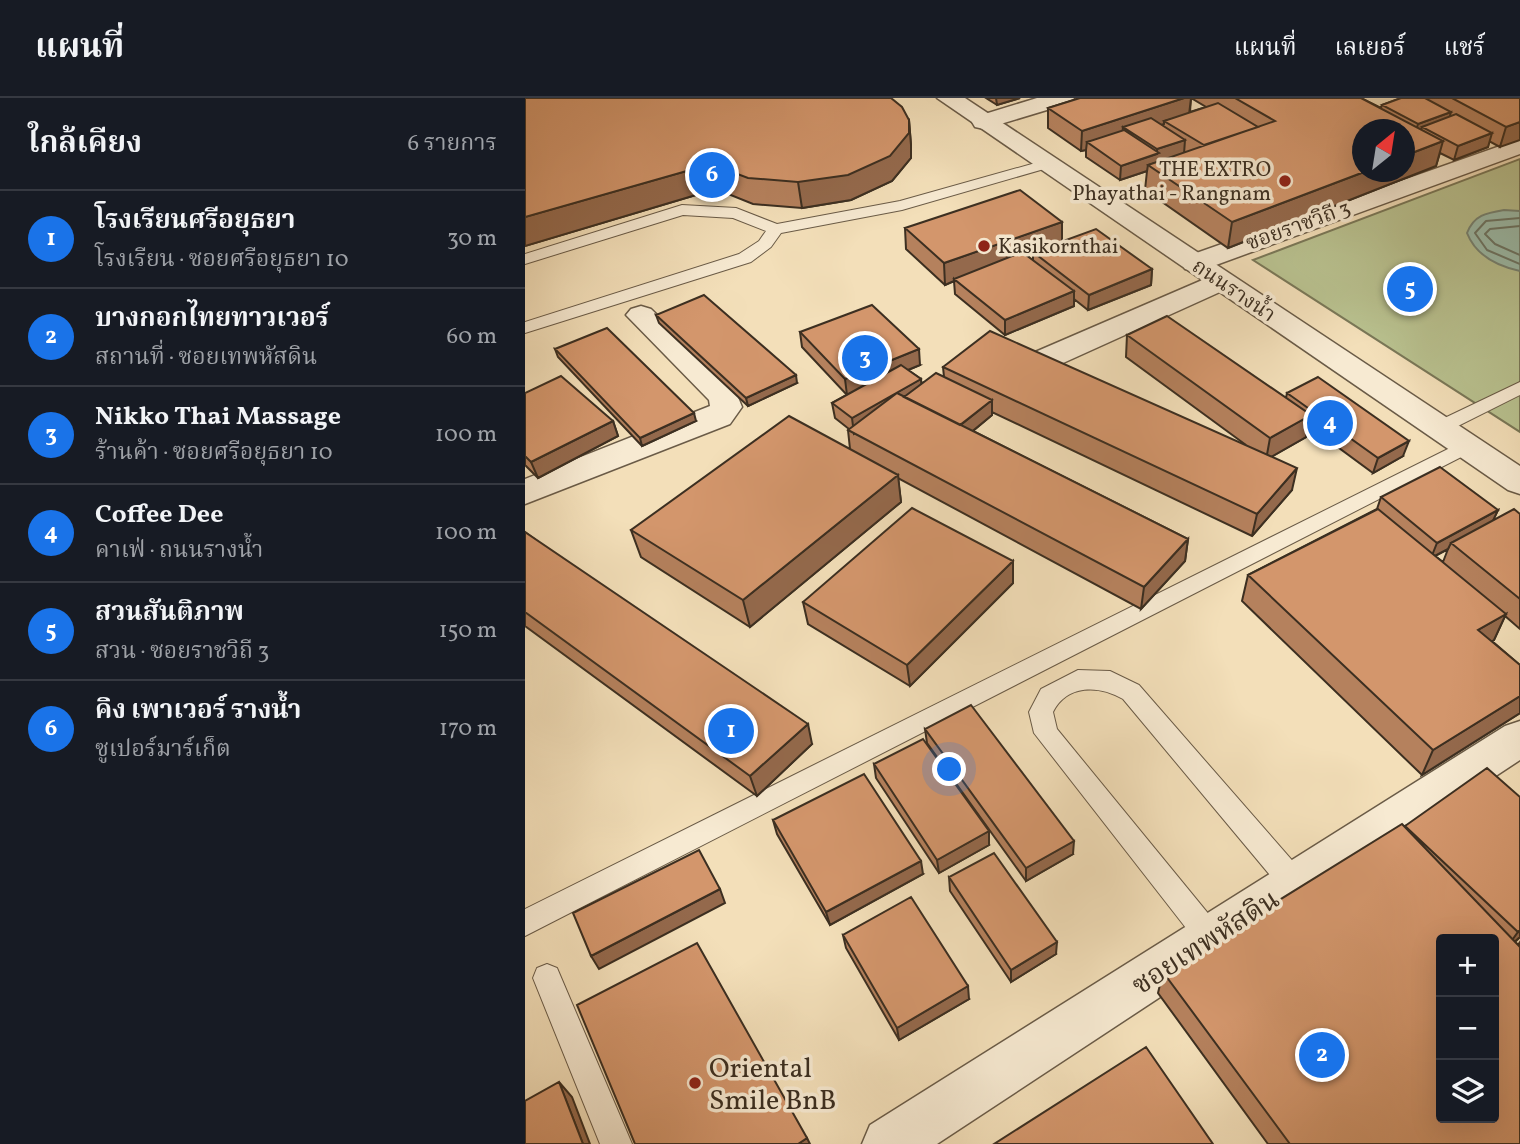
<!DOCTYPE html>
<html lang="th">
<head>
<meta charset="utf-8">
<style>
	body { margin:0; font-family:Vollkorn,"Noto Serif Thai",serif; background:#242831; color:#f1f3f6 }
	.controls { position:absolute; right:21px; bottom:21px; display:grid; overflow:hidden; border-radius:7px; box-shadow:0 7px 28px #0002 }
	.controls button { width:63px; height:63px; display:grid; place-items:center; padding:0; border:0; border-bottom:2px solid #363941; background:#171b24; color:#f1f3f6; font:35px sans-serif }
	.compass { position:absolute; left:827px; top:21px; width:63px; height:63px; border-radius:50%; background:#171b24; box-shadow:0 7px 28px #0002; rotate:30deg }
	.you { position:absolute; left:425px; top:672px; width:24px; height:24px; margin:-18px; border:5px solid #fff; border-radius:50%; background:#1a73e8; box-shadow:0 0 0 10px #1a73e833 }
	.badge { display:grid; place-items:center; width:46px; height:46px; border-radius:50%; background:#1a73e8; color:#fff; font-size:23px; font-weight:700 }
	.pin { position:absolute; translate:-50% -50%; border:4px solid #fff; box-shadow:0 2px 7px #0006 }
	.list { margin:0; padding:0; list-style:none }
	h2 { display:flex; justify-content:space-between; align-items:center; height:91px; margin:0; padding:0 28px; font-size:30px }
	h2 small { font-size:23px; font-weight:400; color:#9ea1a6 }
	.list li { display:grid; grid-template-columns:46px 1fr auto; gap:21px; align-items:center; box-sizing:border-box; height:98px; padding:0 28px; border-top:2px solid #363941 }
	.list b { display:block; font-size:26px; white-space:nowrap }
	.list p { margin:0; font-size:23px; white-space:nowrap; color:#9ea1a6 }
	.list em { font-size:23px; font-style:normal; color:#9ea1a6 }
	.icon { flex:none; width:38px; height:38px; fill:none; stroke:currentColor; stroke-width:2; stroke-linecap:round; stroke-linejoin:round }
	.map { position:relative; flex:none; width:995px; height:1046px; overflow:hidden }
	header { display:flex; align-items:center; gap:42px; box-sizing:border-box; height:98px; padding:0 35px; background:#171b24; border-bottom:2px solid #363941 }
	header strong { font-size:33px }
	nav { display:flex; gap:38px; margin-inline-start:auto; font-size:24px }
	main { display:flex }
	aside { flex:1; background:#171b24 }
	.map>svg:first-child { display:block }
	.green { fill:#b9c290; stroke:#7a7858; stroke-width:2 }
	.water { fill:#9cbdab; stroke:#768474; stroke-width:2 }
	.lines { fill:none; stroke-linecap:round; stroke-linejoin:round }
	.shore { stroke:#6c7666; stroke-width:2 }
	.service-casing { stroke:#6a5b47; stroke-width:2 }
	.minor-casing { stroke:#6a5b47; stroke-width:3 }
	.tertiary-casing { stroke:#6a5b47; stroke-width:3 }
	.service { fill:#f7ead2; fill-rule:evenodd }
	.minor { fill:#f7ead2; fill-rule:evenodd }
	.tertiary { fill:#f7ead2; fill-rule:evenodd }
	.wall { fill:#b5815d; stroke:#3c2f21; stroke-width:2; fill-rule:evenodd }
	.shaded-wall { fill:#94694c; stroke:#3c2f21; stroke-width:2 }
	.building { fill:#d3966c; stroke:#3c2f21; stroke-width:2; fill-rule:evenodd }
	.poi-dot { fill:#8f2418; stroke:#f7ead2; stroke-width:2.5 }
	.labels { text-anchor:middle; stroke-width:7; stroke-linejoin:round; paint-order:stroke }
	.far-poi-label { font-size:21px; fill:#3c2f21; stroke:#f7ead2; text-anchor:end }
	.far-street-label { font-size:21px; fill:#3c2f21; stroke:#f7ead2 }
	.near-street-label { font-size:28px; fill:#3c2f21; stroke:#f7ead2 }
	.near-poi-label { font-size:28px; fill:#3c2f21; stroke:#f7ead2; text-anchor:start }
</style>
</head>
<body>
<header>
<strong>แผนที่</strong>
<nav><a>แผนที่</a><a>เลเยอร์</a><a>แชร์</a></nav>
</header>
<main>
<aside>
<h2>ใกล้เคียง<small>6 รายการ</small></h2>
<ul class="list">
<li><span class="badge">1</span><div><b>โรงเรียนศรีอยุธยา</b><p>โรงเรียน · ซอยศรีอยุธยา 10</p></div><em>30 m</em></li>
<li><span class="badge">2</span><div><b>บางกอกไทยทาวเวอร์</b><p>สถานที่ · ซอยเทพหัสดิน</p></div><em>60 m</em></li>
<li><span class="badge">3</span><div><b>Nikko Thai Massage</b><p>ร้านค้า · ซอยศรีอยุธยา 10</p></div><em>100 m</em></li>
<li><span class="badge">4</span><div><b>Coffee Dee</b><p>คาเฟ่ · ถนนรางน้ำ</p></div><em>100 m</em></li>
<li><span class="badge">5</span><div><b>สวนสันติภาพ</b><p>สวน · ซอยราชวิถี 3</p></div><em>150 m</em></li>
<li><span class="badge">6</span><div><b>คิง เพาเวอร์ รางน้ำ</b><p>ซูเปอร์มาร์เก็ต</p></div><em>170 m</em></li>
</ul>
</aside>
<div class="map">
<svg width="995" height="1046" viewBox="0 0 995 1046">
	<rect width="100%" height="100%" fill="#f3dfb9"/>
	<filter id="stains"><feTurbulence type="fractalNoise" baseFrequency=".00286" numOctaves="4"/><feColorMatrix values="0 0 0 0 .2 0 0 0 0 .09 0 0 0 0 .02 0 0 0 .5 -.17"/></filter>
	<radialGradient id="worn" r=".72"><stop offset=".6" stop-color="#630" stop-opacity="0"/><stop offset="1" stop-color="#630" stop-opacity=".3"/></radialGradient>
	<path class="green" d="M995 61V334L728 162Z"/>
	<path class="water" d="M979 112 995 113V173C972 168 951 158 942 135 949 117 961 115 979 112Z"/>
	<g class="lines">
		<path class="shore" d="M995 120 961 123 950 135 962 152 995 166
			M995 128 965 131 960 136 970 146 995 157"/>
		<defs>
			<path id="service" d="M521 62 528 66 526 69 377 112 256 135 246 149 226 164 0 235V224L214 156 234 143 241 133 208 120 158 117 0 166V156L157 107 211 110 252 126 375 103Z
				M995 284V297L921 334H907L904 330 907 326Z
				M941 342 948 343 951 348 948 353 0 838V811Z
				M553 572 585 573 614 587 779 776 783 785 779 794 769 797 759 794 598 601C574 587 542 586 528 614L532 631 695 830 699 839 695 848 685 852 675 848 509 635 504 614 516 591Z
				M22 866 32 870 107 1046H75L8 880 12 870Z"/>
			<path id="minor" d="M512 0H549L545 5 459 31 450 29 447 24 450 19Z
				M995 41V56L680 171 670 173 660 171 656 165 660 159Z
				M696 174 706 177 710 183 706 189 516 275 505 277 494 275 489 268 494 261Z
				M116 208 126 211 210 292 217 309 205 326 0 406V381L185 308 184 302 101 217 106 211Z
				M995 623V662L412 1046H337L345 1027 980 628Z"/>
			<path id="tertiary" d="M412 0H440L995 368V396L983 392Z"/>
		</defs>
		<use href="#service" class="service-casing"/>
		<use href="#minor" class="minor-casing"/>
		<use href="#tertiary" class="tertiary-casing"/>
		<use href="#service" class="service"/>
		<use href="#minor" class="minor"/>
		<use href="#tertiary" class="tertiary"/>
	</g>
	<path class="wall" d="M0 0 384 22 386 47V60L367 83 326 102 277 110 228 106 191 91 0 148Z
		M461 0H495L472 7Z
		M555 0H836L856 10 857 7 876 0H995L975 49 964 43 963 49 929 62 915 55 911 68 703 150 620 92 622 73 595 82 561 59V52L556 53 523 30V10ZM666 0 681 9 665 14Z
		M380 130 537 143 627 171 626 187 563 212 549 201V208L480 237 430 196 429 183 420 187 381 151ZM508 155V163L501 157Z
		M131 217 272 285 223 308 134 225Z
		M275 234 395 267 383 272 396 281V285L419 279 418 269 721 347 601 259 602 237 761 300 762 295 878 358 848 375 784 328 781 339 746 359 767 392 727 438 467 314V317L448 333 663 441 660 463 616 511 373 380 376 404 225 529 116 459 106 432 325 351 323 332 324 331 310 320 307 305 322 297 277 249Z
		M30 251 171 323 117 348 33 259Z
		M0 295 88 323 93 338 13 380 0 367Z
		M856 399 973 412 968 422 995 416V531L980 518 969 542 967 543 995 567V615L897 677 717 503 723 477 852 411ZM923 451 918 464 910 458Z
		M0 434 287 646 232 698 0 528Z
		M488 463V485L385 588 283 526 278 504Z
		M400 631 548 756 501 783 402 645Z
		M349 666 464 747 414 775 351 680Z
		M995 699V839L990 844 993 847 995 844V1046H743L633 895 638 874 880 728Z
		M248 722 398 776 305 827 252 736Z
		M424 779 531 856 486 884 425 793Z
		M318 837 444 901 374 942 321 850Z"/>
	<path class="shaded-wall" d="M471 0H495L472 7Z
		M659 0H666L664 17 639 23V26L609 36 598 29 597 40 562 44 561 52 556 53 557 33Z
		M926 14 922 28 897 29 894 38 889 40 893 26Z
		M384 22 386 47V60L367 83 326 102 277 110 273 84Z
		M995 24V42L975 49 981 29Z
		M967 35 963 49 929 62 933 48Z
		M660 42 659 56 623 67 622 73 595 82 596 68 632 56V51Z
		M918 43 911 68 703 150 707 124 839 74H879V58Z
		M186 66 191 91 0 148V119Z
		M537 124V145L431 183 429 181V183L420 187 419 165Z
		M627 171 626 187 563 212 564 197Z
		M549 193V208L480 237V222Z
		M394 251 395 267 322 297 320 281Z
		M271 277 272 285 223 308 221 300Z
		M396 281 397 297 329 336 327 320Z
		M467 302V317L433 345 432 330Z
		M169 315 171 323 117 348 115 340Z
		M786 317 781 339 741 362 745 340Z
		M88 323 93 338 13 380 6 364Z
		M884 343 878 358 848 375 853 360Z
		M772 370 767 392 727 438 732 416Z
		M373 377 376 404 225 529 218 502Z
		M973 412 966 427 926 445 923 451 906 460 912 445Z
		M663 441 660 463 616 511 619 489Z
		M488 463V485L385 588 382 567Z
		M981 516 969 542 941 558 953 532Z
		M995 598V615L897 677 908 652Z
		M283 626 287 646 232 698 225 678Z
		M464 733V747L414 775 412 762Z
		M549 743 548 756 501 783V770Z
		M396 763 398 776 305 827 301 814Z
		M195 791 200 805 74 871 66 858Z
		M995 832V839L980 852 993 834Z
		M532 844 531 856 486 884V872Z
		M443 888 444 901 374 942 372 930Z
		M34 984 47 999 65 1046H58Z
		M282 1040 285 1046H273Z"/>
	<path class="building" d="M0 0H366L377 9 384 22V35L365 58 323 77 273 84 223 80 186 66 0 119Z
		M555 0H659L557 33 523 10Z
		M710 0H836L918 43 879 58V32H837V74H839L707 124 623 67 750 23Z
		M876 0H900L926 14 893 26 857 7Z
		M927 0H995V24L981 29Z
		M693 5 733 29 679 47 639 23Z
		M931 16 967 35 933 48 897 29Z
		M626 20 660 42 632 51 598 29Z
		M599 32 634 55 596 68 562 44Z
		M495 92 537 124 419 165 380 130Z
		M571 131 627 171 564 197 508 154Z
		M497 154 549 193 480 222 429 181Z
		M179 197 271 277 221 300 131 217Z
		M347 207 394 251 320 281 275 234Z
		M642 218 786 317 745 340 602 237Z
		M82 230 169 315 115 340 30 251Z
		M465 233 772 370 732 416 418 269Z
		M376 267 396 281 327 320 307 305Z
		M411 275 467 302 435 327 379 299Z
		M36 278 88 323 6 364 0 358V295Z
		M793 279 884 343 853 360 762 295Z
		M372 295 663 441 619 489 323 332Z
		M264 318 373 377 218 502 106 432Z
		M915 369 973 412 912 445 856 399Z
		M387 410 488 463 382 567 278 504Z
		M853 411 981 516 953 532 995 567V598L908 652 723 477Z
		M989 411 995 416V501L926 445Z
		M0 434 283 626 225 678 0 514Z
		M446 607 549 743 501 770 400 631Z
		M398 641 464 733 412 762 349 666Z
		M962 670 995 699V832L993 834 880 728Z
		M339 676 396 763 301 814 248 722Z
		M877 726 995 849V1046H765L638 874ZM916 841H969V1020H916Z
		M174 752 195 791 66 858 48 815Z
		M469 755 532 844 486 872 424 779Z
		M386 799 443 888 372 930 318 837Z
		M172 845 282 1040 273 1046H110L52 907Z
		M621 949 688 1046H469Z
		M34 984 58 1046H0V1003Z"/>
	<g class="poi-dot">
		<circle cx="760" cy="83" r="7"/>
		<circle cx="459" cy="148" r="7"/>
		<circle cx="170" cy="985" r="7"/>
	</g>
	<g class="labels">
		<g class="far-poi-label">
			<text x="746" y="78">THE EXTRO<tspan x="746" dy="24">Phayathai - Rangnam</tspan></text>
			<text x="473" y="155" text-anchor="start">Kasikornthai</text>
		</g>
		<g class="far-street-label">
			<text transform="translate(773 127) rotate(-20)" y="7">ซอยราชวิถี 3</text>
			<text transform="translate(709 192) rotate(34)" y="7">ถนนรางน้ำ</text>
		</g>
		<g class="near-street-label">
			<text transform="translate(680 843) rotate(-33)" y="10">ซอยเทพหัสดิน</text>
		</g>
		<g class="near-poi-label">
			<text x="184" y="979">Oriental<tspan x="184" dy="32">Smile BnB</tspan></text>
		</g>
	</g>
	<rect width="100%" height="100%" filter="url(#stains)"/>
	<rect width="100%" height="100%" fill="url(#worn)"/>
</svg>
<div class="controls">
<button>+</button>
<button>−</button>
<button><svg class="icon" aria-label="layers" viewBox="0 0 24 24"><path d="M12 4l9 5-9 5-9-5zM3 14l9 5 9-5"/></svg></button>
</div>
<svg class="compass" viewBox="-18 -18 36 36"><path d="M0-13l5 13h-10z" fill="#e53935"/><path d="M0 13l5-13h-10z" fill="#9ea1a6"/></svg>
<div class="you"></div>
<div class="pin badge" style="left:206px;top:633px">1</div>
<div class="pin badge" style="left:797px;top:957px">2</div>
<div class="pin badge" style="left:340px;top:260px">3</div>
<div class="pin badge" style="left:805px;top:325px">4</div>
<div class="pin badge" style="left:885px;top:191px">5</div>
<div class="pin badge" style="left:187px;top:77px">6</div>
</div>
</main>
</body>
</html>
